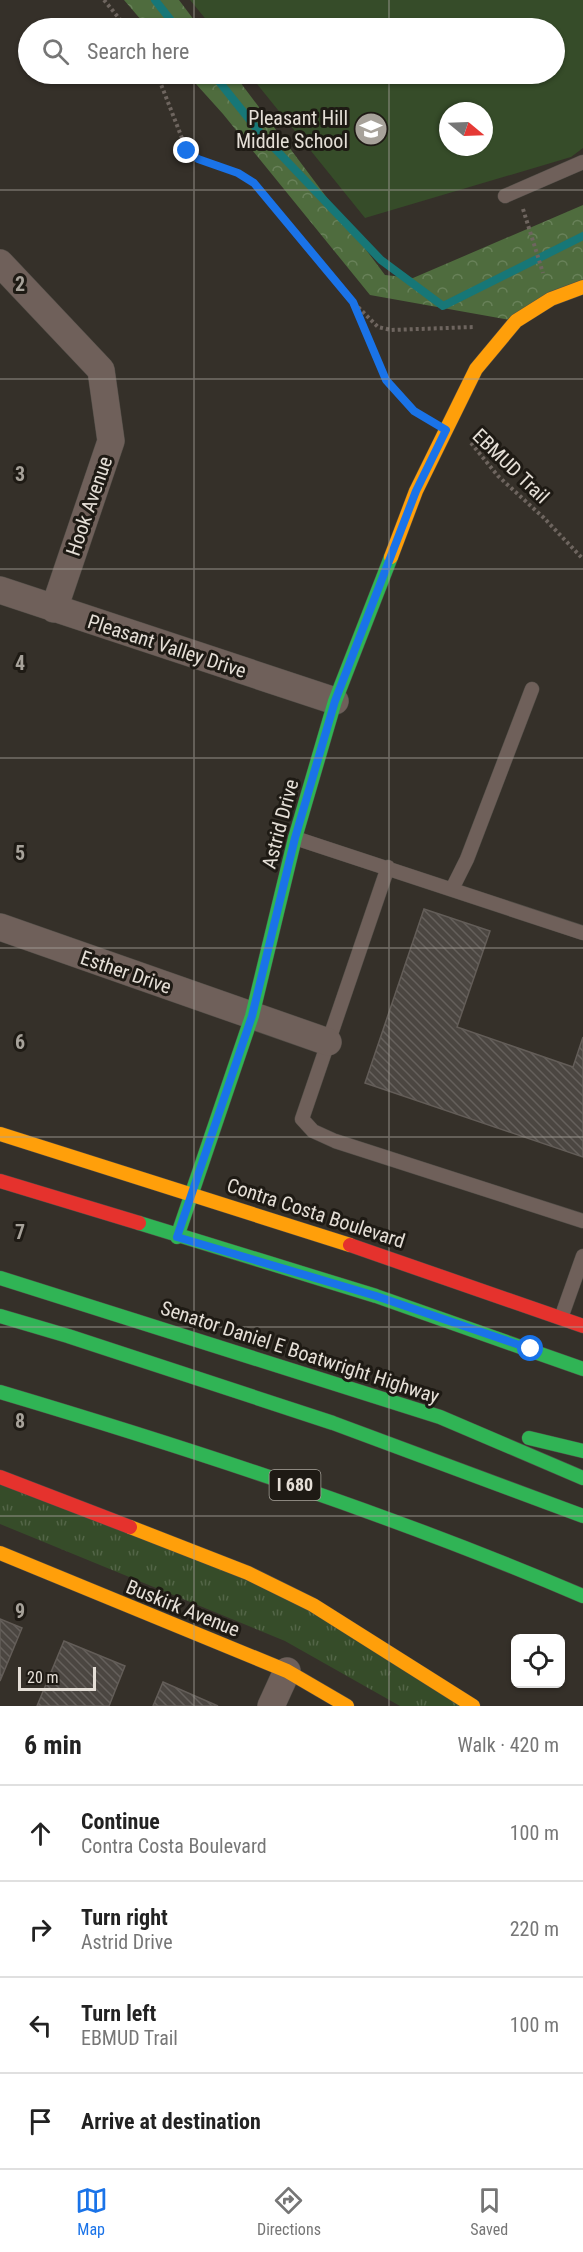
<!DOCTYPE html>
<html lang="en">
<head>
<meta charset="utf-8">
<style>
	body { margin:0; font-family:"Roboto Condensed",sans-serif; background:#f2f2f2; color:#222 }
	.controls { position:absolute; right:18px; bottom:18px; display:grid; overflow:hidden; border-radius:9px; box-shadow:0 2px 4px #0004 }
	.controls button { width:54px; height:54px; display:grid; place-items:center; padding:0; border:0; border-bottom:2px solid #e0e0e0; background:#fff; color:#222; font:30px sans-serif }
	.compass { position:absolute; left:439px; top:102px; width:54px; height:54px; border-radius:50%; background:#fff; box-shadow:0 2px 4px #0004; rotate:109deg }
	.scale { position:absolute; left:18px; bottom:15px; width:78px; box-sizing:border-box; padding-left:6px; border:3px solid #e5dfd7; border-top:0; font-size:16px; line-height:21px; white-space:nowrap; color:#e5dfd7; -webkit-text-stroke:4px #1e1a14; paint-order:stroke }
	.stop { position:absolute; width:18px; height:18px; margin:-14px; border:4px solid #1a73e8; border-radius:50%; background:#fff }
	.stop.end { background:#1a73e8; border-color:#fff; box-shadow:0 2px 6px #0008 }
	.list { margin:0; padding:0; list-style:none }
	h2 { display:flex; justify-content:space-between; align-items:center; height:78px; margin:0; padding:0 24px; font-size:26px }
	h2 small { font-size:20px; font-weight:400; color:#767676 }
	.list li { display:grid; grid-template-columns:39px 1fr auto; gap:18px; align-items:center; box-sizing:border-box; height:96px; padding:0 24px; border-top:2px solid #e0e0e0 }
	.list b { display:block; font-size:22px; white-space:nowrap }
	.list p { margin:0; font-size:20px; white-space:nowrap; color:#767676 }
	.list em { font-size:20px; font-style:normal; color:#767676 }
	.icon { flex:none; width:33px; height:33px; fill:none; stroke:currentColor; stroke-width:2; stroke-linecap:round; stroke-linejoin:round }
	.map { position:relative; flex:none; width:583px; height:1706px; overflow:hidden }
	.search { position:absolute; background:#fff; box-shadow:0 2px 4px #0004; left:18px; right:18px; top:18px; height:66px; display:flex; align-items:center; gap:15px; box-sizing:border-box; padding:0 21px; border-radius:33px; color:#767676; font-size:22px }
	.sheet { height:462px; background:#fff }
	nav { display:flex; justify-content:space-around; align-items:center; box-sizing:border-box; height:84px; border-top:2px solid #e0e0e0; background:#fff; font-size:16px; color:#767676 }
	nav a { display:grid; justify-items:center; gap:3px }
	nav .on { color:#1a73e8 }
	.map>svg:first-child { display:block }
	.grass { fill:url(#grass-tufts) }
	.forest { fill:url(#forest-crowns) }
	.pitch { fill:#364c29; fill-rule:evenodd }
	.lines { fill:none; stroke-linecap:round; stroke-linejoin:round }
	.stream { stroke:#177777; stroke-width:8 }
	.building { fill:url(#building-back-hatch); stroke:#635d58; stroke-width:1.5 }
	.lane-casing { stroke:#504c46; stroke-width:15 }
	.street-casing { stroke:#504c46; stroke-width:28 }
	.fast-casing { stroke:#504c46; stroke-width:15 }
	.slow-casing { stroke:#504c46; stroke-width:15 }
	.jam-casing { stroke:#504c46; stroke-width:15 }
	.path { stroke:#6e655f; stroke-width:4; stroke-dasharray:3 3; stroke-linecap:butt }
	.lane { stroke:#6f605a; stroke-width:14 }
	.street { stroke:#6f605a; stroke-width:27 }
	.fast { stroke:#30b455; stroke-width:14 }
	.slow { stroke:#ff9f0a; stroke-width:14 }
	.jam { stroke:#e5322d; stroke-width:14 }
	.route { stroke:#1a73e8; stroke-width:8 }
	.grid { fill:none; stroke:#a7a29a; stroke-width:1.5; stroke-opacity:0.55 }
	.labels { text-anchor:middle; stroke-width:6; stroke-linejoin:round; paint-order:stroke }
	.shield { fill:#1e1a14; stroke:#a9a49c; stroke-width:1.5 }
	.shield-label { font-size:18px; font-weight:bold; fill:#e5dfd7 }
	.poi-label { font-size:20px; fill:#e5dfd7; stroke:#1e1a14; text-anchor:end }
	.street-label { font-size:20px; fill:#e5dfd7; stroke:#1e1a14 }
	.grid-label { font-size:20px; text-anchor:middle; font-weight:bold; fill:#a7a29a; stroke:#1e1a14; stroke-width:6; stroke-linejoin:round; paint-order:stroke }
</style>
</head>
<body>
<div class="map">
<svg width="583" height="1706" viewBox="0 0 583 1706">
	<defs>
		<pattern id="grass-tufts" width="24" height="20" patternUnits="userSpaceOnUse" patternTransform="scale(1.5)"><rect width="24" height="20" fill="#364c29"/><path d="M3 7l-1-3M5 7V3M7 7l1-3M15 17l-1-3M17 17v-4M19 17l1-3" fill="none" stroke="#536547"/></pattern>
		<pattern id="forest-crowns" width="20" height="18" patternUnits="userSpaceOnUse" patternTransform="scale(1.5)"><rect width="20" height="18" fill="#4f6c3e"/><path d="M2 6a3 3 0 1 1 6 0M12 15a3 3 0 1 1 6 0" fill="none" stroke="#688159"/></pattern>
		<pattern id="building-back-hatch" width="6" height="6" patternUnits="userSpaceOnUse" patternTransform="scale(1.5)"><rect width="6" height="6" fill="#4b4641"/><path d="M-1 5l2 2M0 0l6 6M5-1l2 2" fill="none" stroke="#65605c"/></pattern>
	</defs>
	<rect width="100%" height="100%" fill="#353029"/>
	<path class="grass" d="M0 1477 248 1573 473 1706H400L285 1641 0 1524Z"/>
	<path class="forest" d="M124 0H179L200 28H148Z
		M187 74H234L385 275 413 278 583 205V287L516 321 370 295 223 114Z"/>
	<path class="pitch" d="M190 0H583V148L571 157 365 218 249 74H554V28H213ZM448 111H484V147H448Z"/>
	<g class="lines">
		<path class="stream" d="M155 0 177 28
			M213 74 261 134 381 260 443 306 583 236"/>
	</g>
	<path class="building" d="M424 909 490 931 457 1027 573 1067 583 1037V1157L365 1083Z
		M0 1619 22 1628 0 1681Z
		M64 1641 125 1666 109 1706H37Z
		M163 1682 218 1706H153Z"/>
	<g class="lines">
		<defs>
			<path id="lane" d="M505 196 583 162
				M295 838 583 933
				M388 867 302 1119 313 1131 335 1141 583 1221
				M452 889 467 859 532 689
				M561 1318 583 1256"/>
			<path id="street" d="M0 263 101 370 111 441 54 609
				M0 590 335 701
				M0 927 328 1042
				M271 1706 287 1671"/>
			<path id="fast" d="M139 1223 376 1296 583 1369
				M177 1237 252 1016 295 838 335 701 391 557
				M0 1278 440 1417 583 1478
				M0 1316 68 1336 333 1423 583 1516
				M0 1392C198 1451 393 1515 583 1596
				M529 1438 583 1451"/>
			<path id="slow" d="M391 557 416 491 476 369 516 321 551 299 583 287
				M0 1134 350 1245
				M130 1527 248 1573 313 1605 473 1706
				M0 1553 287 1671 347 1706"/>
			<path id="jam" d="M0 1181 139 1223
				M350 1245 583 1326
				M0 1477 130 1527"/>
		</defs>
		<use href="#lane" class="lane-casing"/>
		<use href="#street" class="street-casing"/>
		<use href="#fast" class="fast-casing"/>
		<use href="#slow" class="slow-casing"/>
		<use href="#jam" class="jam-casing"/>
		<path class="path" d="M104 0 127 28
			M157 74 187 151 198 159 238 173 254 183 353 302 386 380 414 411 422 417
			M523 209 543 273
			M354 303 378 327 391 330 474 327
			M471 443 498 476 544 518 583 559"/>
		<use href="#lane" class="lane"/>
		<use href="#street" class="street"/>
		<use href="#fast" class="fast"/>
		<use href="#slow" class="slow"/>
		<use href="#jam" class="jam"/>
	</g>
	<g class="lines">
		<path class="route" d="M187 151 198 159 238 173 254 183 353 302 386 380 414 411 446 430 416 491 335 701 295 838 252 1016 177 1237 376 1296 531 1349"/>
	</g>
	<path class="grid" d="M194 0V28M389 0V28M194 74V1706M389 74V1706M0 190H583M0 379H583M0 569H583M0 758H583M0 948H583M0 1137H583M0 1327H583M0 1516H583"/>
	<defs>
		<symbol id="school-disc" viewBox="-11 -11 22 22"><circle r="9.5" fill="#a7a29a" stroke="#1e1a14"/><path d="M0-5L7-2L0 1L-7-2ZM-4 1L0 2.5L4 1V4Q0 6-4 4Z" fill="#fff"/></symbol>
	</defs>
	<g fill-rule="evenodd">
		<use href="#school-disc" x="352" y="110" width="38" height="38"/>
	</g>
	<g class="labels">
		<rect class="shield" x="269.5" y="1470" width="51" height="30" rx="4.5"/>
		<g class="shield-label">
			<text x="295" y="1491">I 680</text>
		</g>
		<g class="poi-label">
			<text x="348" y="125">Pleasant Hill<tspan x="348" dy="23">Middle School</tspan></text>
		</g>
		<g class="street-label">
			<text transform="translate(511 466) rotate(44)" y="7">EBMUD Trail</text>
			<text transform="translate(89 506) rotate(-71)" y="7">Hook Avenue</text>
			<text transform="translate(167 646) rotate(18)" y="7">Pleasant Valley Drive</text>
			<text transform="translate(280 824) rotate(-75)" y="7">Astrid Drive</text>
			<text transform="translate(126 972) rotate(19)" y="7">Esther Drive</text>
			<text transform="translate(316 1213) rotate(18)" y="7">Contra Costa Boulevard</text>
			<text transform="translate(300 1352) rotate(18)" y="7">Senator Daniel E Boatwright Highway</text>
			<text transform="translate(183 1608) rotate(22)" y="7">Buskirk Avenue</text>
		</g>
	</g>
	<g class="grid-label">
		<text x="20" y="291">2</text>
		<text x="20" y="481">3</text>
		<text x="20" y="670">4</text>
		<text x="20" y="860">5</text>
		<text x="20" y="1049">6</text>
		<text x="20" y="1239">7</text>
		<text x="20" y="1428">8</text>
		<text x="20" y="1618">9</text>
	</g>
</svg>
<div class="controls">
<button><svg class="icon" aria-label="locate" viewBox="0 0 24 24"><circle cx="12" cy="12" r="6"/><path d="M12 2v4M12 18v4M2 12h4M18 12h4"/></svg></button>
</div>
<svg class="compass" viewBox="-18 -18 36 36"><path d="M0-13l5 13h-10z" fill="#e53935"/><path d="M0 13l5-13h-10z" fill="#767676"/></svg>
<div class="scale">20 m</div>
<div class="stop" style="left:531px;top:1349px"></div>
<div class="stop end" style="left:187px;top:151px"></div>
<div class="search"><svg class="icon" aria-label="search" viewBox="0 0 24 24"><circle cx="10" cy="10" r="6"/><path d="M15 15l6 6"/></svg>Search here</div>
</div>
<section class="sheet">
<h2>6 min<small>Walk · 420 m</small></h2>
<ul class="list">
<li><svg class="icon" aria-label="ahead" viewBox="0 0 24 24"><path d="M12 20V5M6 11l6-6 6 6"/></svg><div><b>Continue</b><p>Contra Costa Boulevard</p></div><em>100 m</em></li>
<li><svg class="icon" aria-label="right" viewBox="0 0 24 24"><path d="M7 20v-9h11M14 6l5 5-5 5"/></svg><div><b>Turn right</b><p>Astrid Drive</p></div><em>220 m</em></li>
<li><svg class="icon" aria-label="left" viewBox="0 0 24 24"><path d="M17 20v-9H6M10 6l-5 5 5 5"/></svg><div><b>Turn left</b><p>EBMUD Trail</p></div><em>100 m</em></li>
<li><svg class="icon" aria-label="arrive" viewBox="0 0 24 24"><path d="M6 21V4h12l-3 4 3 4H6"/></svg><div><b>Arrive at destination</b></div></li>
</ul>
</section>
<nav>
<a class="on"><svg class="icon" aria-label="map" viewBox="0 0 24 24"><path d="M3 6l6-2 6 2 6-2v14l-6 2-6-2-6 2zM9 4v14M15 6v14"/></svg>Map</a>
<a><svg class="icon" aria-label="directions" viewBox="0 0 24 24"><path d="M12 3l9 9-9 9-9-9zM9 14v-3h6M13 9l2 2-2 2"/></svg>Directions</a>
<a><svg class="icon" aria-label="saved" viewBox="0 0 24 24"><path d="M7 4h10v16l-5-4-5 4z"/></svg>Saved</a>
</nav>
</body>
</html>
